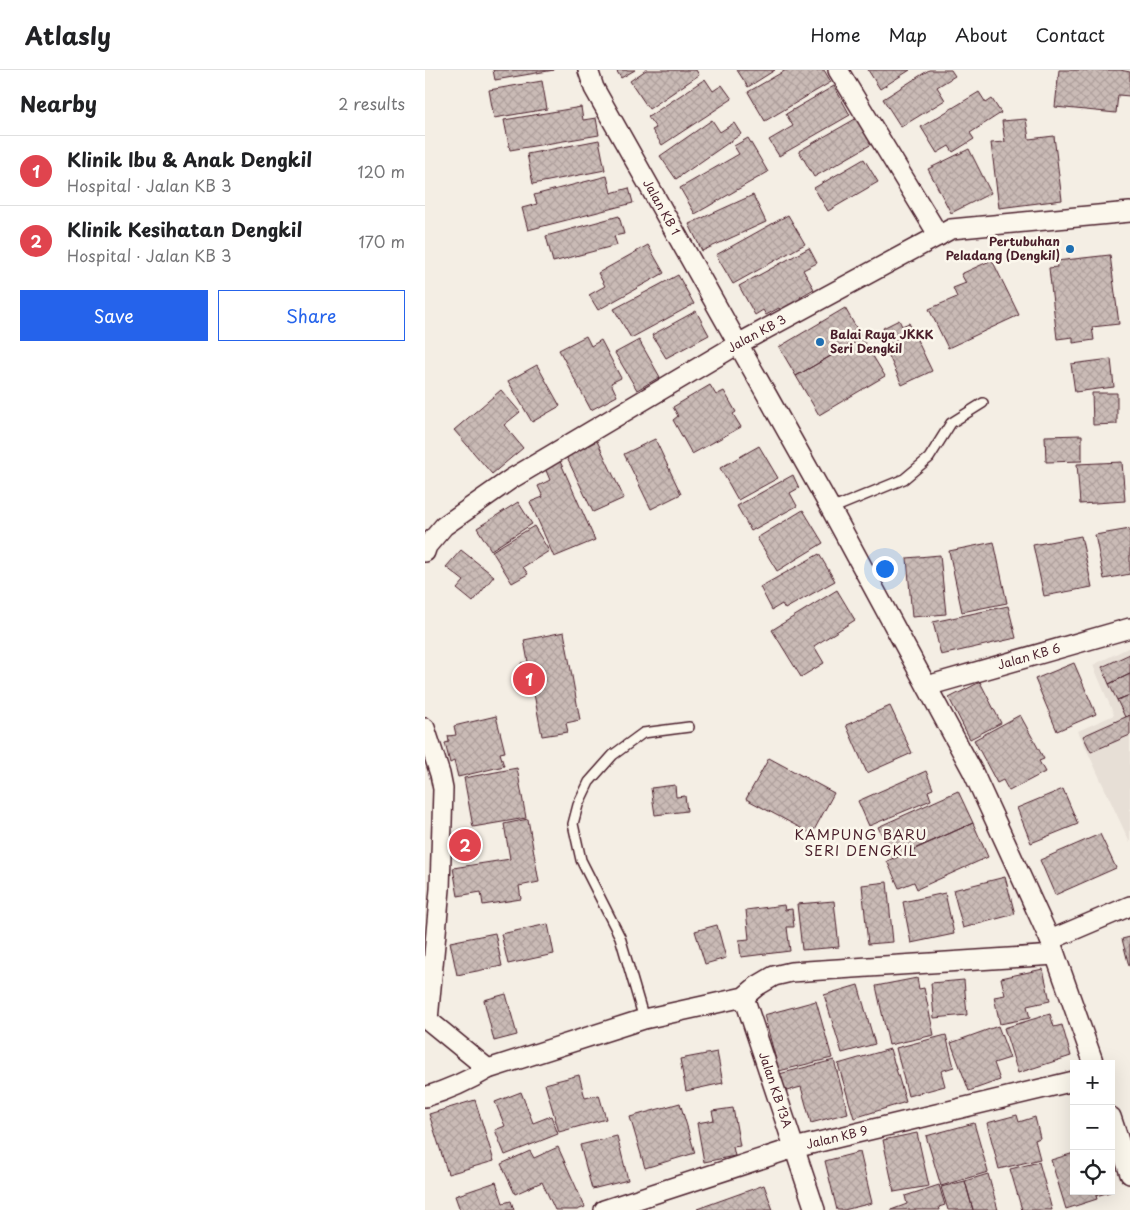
<!DOCTYPE html>
<html lang="en">
<head>
<meta charset="utf-8">
<style>
	body { margin:0; font-family:"Playpen Sans",sans-serif; background:#f2f2f2; color:#202124 }
	.controls { position:absolute; right:15px; bottom:15px; display:grid; overflow:hidden; border-radius:0px; box-shadow:0 5px 20px #0002 }
	.controls button { width:45px; height:45px; display:grid; place-items:center; padding:0; border:0; border-bottom:1px solid #e0e0e0; background:#fff; color:#202124; font:25px sans-serif }
	.you { position:absolute; left:459px; top:498px; width:18px; height:18px; margin:-12px; border:4px solid #fff; border-radius:50%; background:#1a73e8; box-shadow:0 0 0 8px #1a73e833 }
	.badge { display:grid; place-items:center; width:32px; height:32px; border-radius:50%; background:#2563eb; color:#fff; font-size:16px; font-weight:700 }
	.pin { position:absolute; translate:-50% -50%; border:2px solid #fff; box-shadow:0 1px 5px #0006 }
	.list { margin:0; padding:0; list-style:none }
	h2 { display:flex; justify-content:space-between; align-items:center; height:65px; margin:0; padding:0 20px; font-size:21px }
	h2 small { font-size:16px; font-weight:400; color:#757577 }
	.list li { display:grid; grid-template-columns:32px 1fr auto; gap:15px; align-items:center; box-sizing:border-box; height:70px; padding:0 20px; border-top:1px solid #e0e0e0 }
	.list b { display:block; font-size:19px; white-space:nowrap }
	.list p { margin:0; font-size:16px; white-space:nowrap; color:#757577 }
	.list em { font-size:16px; font-style:normal; color:#757577 }
	.actions { display:flex; gap:10px; padding:15px 20px }
	.actions a { flex:1; padding:11px 0; border:1px solid #2563eb; border-radius:0px; text-align:center; font-size:18px; color:#2563eb }
	.actions .main { background:#2563eb; color:#fff }
	.icon { flex:none; width:28px; height:28px; fill:none; stroke:currentColor; stroke-width:2; stroke-linecap:round; stroke-linejoin:round }
	.map { position:relative; flex:none; width:705px; height:1140px; overflow:hidden }
	header { display:flex; align-items:center; gap:30px; box-sizing:border-box; height:70px; padding:0 25px; background:#fff; border-bottom:1px solid #e0e0e0 }
	header strong { font-size:24px }
	nav { display:flex; gap:28px; margin-inline-start:auto; font-size:18px }
	main { display:flex }
	aside { flex:1; background:#fff }
	.map>svg:first-child { display:block }
	.built { fill:#e7dfd6 }
	.building { fill:url(#building-cross-hatch); stroke:#4a1f2b }
	.lines { fill:none; stroke-linecap:round; stroke-linejoin:round }
	.lane-casing { stroke:#4a1f2b; stroke-width:12 }
	.street-casing { stroke:#4a1f2b; stroke-width:22 }
	.lane { stroke:#fbf7ec; stroke-width:9 }
	.street { stroke:#fbf7ec; stroke-width:19 }
	.poi-dot { fill:#1f6fb2; stroke:#fbf7ec; stroke-width:2 }
	.labels { text-anchor:middle; stroke-width:5; stroke-linejoin:round; paint-order:stroke }
	.street-label { font-size:12px; fill:#4a1f2b; stroke:#fbf7ec }
	.poi-label { font-size:12px; font-weight:bold; fill:#4a1f2b; stroke:#fbf7ec; text-anchor:end }
	.neighbourhood-label { font-size:14px; letter-spacing:1px; fill:#4a1f2b; stroke:#fbf7ec }
</style>
</head>
<body>
<header>
<strong>Atlasly</strong>
<nav><a>Home</a><a>Map</a><a>About</a><a>Contact</a></nav>
</header>
<main>
<aside>
<h2>Nearby<small>2 results</small></h2>
<ul class="list">
<li><span class="badge" style="background:#e0444e">1</span><div><b>Klinik Ibu &amp; Anak Dengkil</b><p>Hospital · Jalan KB 3</p></div><em>120 m</em></li>
<li><span class="badge" style="background:#e0444e">2</span><div><b>Klinik Kesihatan Dengkil</b><p>Hospital · Jalan KB 3</p></div><em>170 m</em></li>
</ul>
<div class="actions"><a class="main">Save</a><a>Share</a></div>
</aside>
<div class="map">
<svg width="705" height="1140" viewBox="0 0 705 1140">
	<defs>
		<pattern id="building-cross-hatch" width="8" height="8" patternUnits="userSpaceOnUse" patternTransform="scale(1.25)"><rect width="8" height="8" fill="#cabbb6"/><path d="M0 0l8 8M0 8l8-8" fill="none" stroke="#afa09d"/></pattern>
	</defs>
	<rect width="100%" height="100%" fill="#f4eee4"/>
	<filter id="ink" filterUnits="userSpaceOnUse"><feTurbulence type="fractalNoise" baseFrequency=".02" numOctaves="2"/><feDisplacementMap in="SourceGraphic" scale="10" xChannelSelector="R" yChannelSelector="G"/><feConvolveMatrix kernelMatrix="1 2 1 2 8 2 1 2 1" color-interpolation-filters="sRGB"/></filter>
	<g filter="url(#ink)">
		<path class="built" d="M705 577V773L653 661 689 645 668 595Z"/>
		<path class="building" d="M68 0H129L70 10Z
			M191 0H210L196 8Z
			M221 0H271L274 5 224 39 205 11Z
			M312 0H350L323 17Z
			M361 0H399L406 12 340 51 323 22Z
			M443 0H485L455 19Z
			M504 0H526L530 6 512 17 520 30 476 57 458 29Z
			M634 0H695L705 2V26L693 25 691 43 630 37Z
			M280 9 288 21 297 15 307 29 237 75 227 60 231 58 223 47Z
			M117 11 122 39 69 48 64 20Z
			M409 16 425 45 354 86 344 70 368 56 361 44Z
			M554 22 561 33 567 29 576 43 545 63 549 69 528 82 524 76 512 83 496 57Z
			M156 37 158 50 171 48 174 65 85 80 79 50Z
			M432 48 447 74 389 107 374 81Z
			M601 49 604 69 629 66 637 130 574 138 566 73 580 72 577 51Z
			M287 50 295 62 309 53 316 64 251 109 235 86Z
			M323 68 343 102 270 144 255 118 314 84 309 76Z
			M174 70 180 100 108 114 102 84Z
			M544 79 566 123 526 143 503 99Z
			M439 89 453 112 403 141 389 118Z
			M182 106 186 123 204 118 208 133 103 160 97 138 112 134 109 125Z
			M328 125 341 152 277 181 264 154Z
			M363 145 380 174 308 214 291 185Z
			M194 146 199 164 189 166 192 175 128 192 121 166Z
			M223 175 239 203 173 240 164 225 180 216 173 203Z
			M384 178 392 193 378 200 389 219 375 227 377 231 357 242 354 238 341 245 338 240 330 245 314 216Z
			M685 185 694 254 667 257 669 270 648 273V267L632 269 624 198 632 197 631 191Z
			M567 190 594 245 523 278 504 239 532 227 528 218 541 213 536 204Z
			M253 205 269 234 206 268 189 239Z
			M420 238 437 268 371 306 354 277Z
			M271 241 284 265 241 288 227 265Z
			M474 250 477 256 484 253 507 301 477 315 455 266 461 264 458 258Z
			M161 266 166 276 176 270 196 308 186 313 192 326 166 340 134 280Z
			M437 268 460 306 394 345 371 306Z
			M214 270 235 307 212 320 190 283Z
			M686 289 689 317 650 322 646 294Z
			M112 295 135 336 107 352 83 311Z
			M285 315 291 325 299 321 311 342 308 344 316 357 267 384 248 350 253 346 248 337Z
			M76 320 95 342 79 355 98 378 67 404 29 360Z
			M667 323H692V354L668 355Z
			M657 365V391L621 392 620 366Z
			M230 369 256 424 226 439 199 384Z
			M172 371 199 428 168 442 141 386Z
			M334 376 353 408 313 430 295 398Z
			M134 389 170 470 129 487 105 432 118 427 113 416 125 410 119 396Z
			M697 392 700 431 655 434 652 394Z
			M368 405 374 418 365 423 372 436 326 461 312 436Z
			M93 432 107 454 66 480 52 458Z
			M378 440 398 473 352 501 332 468Z
			M109 456 124 481 98 497 103 504 87 513 67 481Z
			M705 459V504L679 509 670 465Z
			M656 466 667 517 619 526 608 475Z
			M569 472 582 533 537 542 524 481Z
			M36 480 69 506 48 532 32 519 39 511 21 497Z
			M394 484 410 511 360 539 357 534 347 540 335 517Z
			M515 485 521 544 487 547 482 488Z
			M412 520 430 550 389 576 399 593 376 607 347 560Z
			M583 536 591 568 516 585 508 552Z
			M139 562 155 650 141 653 143 662 117 666 109 624 102 626 96 593 103 592 99 570Z
			M705 584V604L684 614 677 597Z
			M649 593 671 644 632 661 610 609Z
			M705 604V625L692 630 684 614Z
			M555 612 576 653 545 669 524 628Z
			M705 625V645L700 647 692 630Z
			M465 636 487 683 442 703 421 655Z
			M595 645 619 689 614 691 620 702 584 721 578 710 572 713 549 670Z
			M705 645V665L666 682 658 666Z
			M71 646 80 682 75 683 79 696 33 707 29 691 25 693 20 673 24 672 23 666 31 665 29 656Z
			M344 688 409 723 387 764 321 729Z
			M92 698 101 748 48 757 39 708Z
			M501 701 508 719 503 721 506 730 444 756 433 731Z
			M250 715 251 727 260 726 262 741 230 745 226 718Z
			M638 719 653 754 606 773 592 738Z
			M533 721 548 753 468 789 453 757Z
			M103 749 114 812 94 816 96 829 58 835 56 822 33 826 28 798 85 789 79 754Z
			M548 753 563 787 492 819 489 812 474 818 462 791Z
			M675 764 691 798 630 825 615 790Z
			M580 807 590 844 538 858 528 820Z
			M462 812 468 872 443 874 437 815Z
			M520 823 529 864 486 873 478 832Z
			M409 831 414 877 377 880 372 834Z
			M359 835 360 840 367 839 369 857H362L365 881 316 887 314 870 324 869 321 840Z
			M123 854 129 884 83 894 76 864Z
			M292 855 301 888 280 894 270 861Z
			M70 863 77 896 32 905 25 872Z
			M705 867V896H704L697 869Z
			M618 899 625 931 602 936 605 948 575 954 569 927 580 925 576 908Z
			M492 908 494 919 499 918 509 965 464 975 451 916Z
			M539 910 542 945 509 948 506 913Z
			M433 915 450 974 417 983 399 925Z
			M81 924 92 965 69 971 59 930Z
			M391 931 407 988 354 1001 339 945Z
			M625 944 629 957 637 955 646 986 593 1003 579 958Z
			M573 956 585 988 569 993 575 1010 544 1021 526 973Z
			M521 965 529 997 516 1001 520 1016 483 1026 471 978Z
			M465 979 481 1032 429 1048 413 994Z
			M292 982 298 1013 261 1021 255 989Z
			M409 990 423 1043 386 1053 376 1017 358 1022 354 1004Z
			M154 1005 160 1028 174 1025 181 1049 134 1062 120 1014Z
			M96 1022 108 1053 126 1046 133 1064 80 1085 70 1060 80 1056 70 1032Z
			M50 1030 69 1091 23 1104 4 1044Z
			M255 1033 270 1083 220 1098 205 1047Z
			M308 1038 315 1076 308 1077 310 1086 279 1092 272 1053 289 1050 287 1041Z
			M592 1045 594 1052 610 1047 615 1068 610 1070 615 1089 574 1099 562 1053Z
			M549 1053 563 1102 516 1116 501 1066Z
			M492 1063 504 1116 469 1122 458 1070Z
			M192 1066 203 1110 167 1119 155 1075Z
			M133 1077 160 1137 152 1140H130L117 1112 90 1124 76 1094 105 1081 109 1088Z
			M435 1082 447 1133 419 1140H412L400 1091Z
			M649 1083V1121L685 1122 671 1126 672 1129 641 1139 626 1090Z
			M614 1092 627 1140H597L585 1099Z
			M563 1104 573 1140H548L540 1111Z
			M540 1111 548 1140H523L516 1117Z
			M71 1112 78 1133 86 1131 89 1140H35L30 1126Z
			M339 1115 348 1140H273L272 1139Z
			M514 1115 520 1135 514 1137 515 1140H466L482 1134 480 1126Z"/>
		<g class="lines">
			<defs>
				<path id="lane" d="M406 439 479 409 504 388 526 353 558 333
					M219 949 195 867 156 790 148 754 153 735 164 712 188 685 218 663 264 657"/>
				<g id="street">
					<path id="s1" d="M163 0 169 18 406 439 548 702 625 870 669 994"/>
					<path d="M413 0 514 166"/>
					<path id="s2" d="M0 482 2 476 19 456 86 409 313 274 526 159 705 142"/>
					<path id="s3" d="M502 616 705 558"/>
					<path d="M0 658 15 704 18 719 15 819 3 950 63 999"/>
					<path d="M625 870 705 836"/>
					<path id="s4" d="M319 927 390 1140"/>
					<path d="M0 1027C23 1020 43 1011 63 999L219 949 319 927 332 916 349 906 366 902 630 885"/>
					<path d="M686 1047 705 1104"/>
					<path id="s5" d="M179 1140 369 1078 649 1011"/>
				</g>
			</defs>
			<use href="#lane" class="lane-casing"/>
			<use href="#street" class="street-casing"/>
			<use href="#lane" class="lane"/>
			<use href="#street" class="street"/>
		</g>
	</g>
	<g class="poi-dot">
		<circle cx="645" cy="179" r="5"/>
		<circle cx="395" cy="272" r="5"/>
	</g>
	<g class="labels">
		<g class="street-label">
			<text dy="4" stroke="none"><textPath href="#s1" startOffset="156">Jalan KB 1</textPath></text>
			<text dy="4" stroke="none"><textPath href="#s2" startOffset="400">Jalan KB 3</textPath></text>
			<text dy="4" stroke="none"><textPath href="#s3" startOffset="106">Jalan KB 6</textPath></text>
			<text dy="4" stroke="none"><textPath href="#s4" startOffset="98">Jalan KB 13A</textPath></text>
			<text dy="4" stroke="none"><textPath href="#s5" startOffset="244">Jalan KB 9</textPath></text>
		</g>
		<g class="poi-label">
			<text x="635" y="176">Pertubuhan<tspan x="635" dy="14">Peladang (Dengkil)</tspan></text>
			<text x="405" y="269" text-anchor="start">Balai Raya JKKK<tspan x="405" dy="14">Seri Dengkil</tspan></text>
		</g>
		<g class="neighbourhood-label">
			<text x="436" y="770">KAMPUNG BARU<tspan x="436" dy="16">SERI DENGKIL</tspan></text>
		</g>
	</g>
</svg>
<div class="controls">
<button>+</button>
<button>−</button>
<button><svg class="icon" aria-label="locate" viewBox="0 0 24 24"><circle cx="12" cy="12" r="6"/><path d="M12 2v4M12 18v4M2 12h4M18 12h4"/></svg></button>
</div>
<div class="you"></div>
<div class="pin badge" style="left:104px;top:609px;background:#e0444e">1</div>
<div class="pin badge" style="left:40px;top:775px;background:#e0444e">2</div>
</div>
</main>
</body>
</html>
